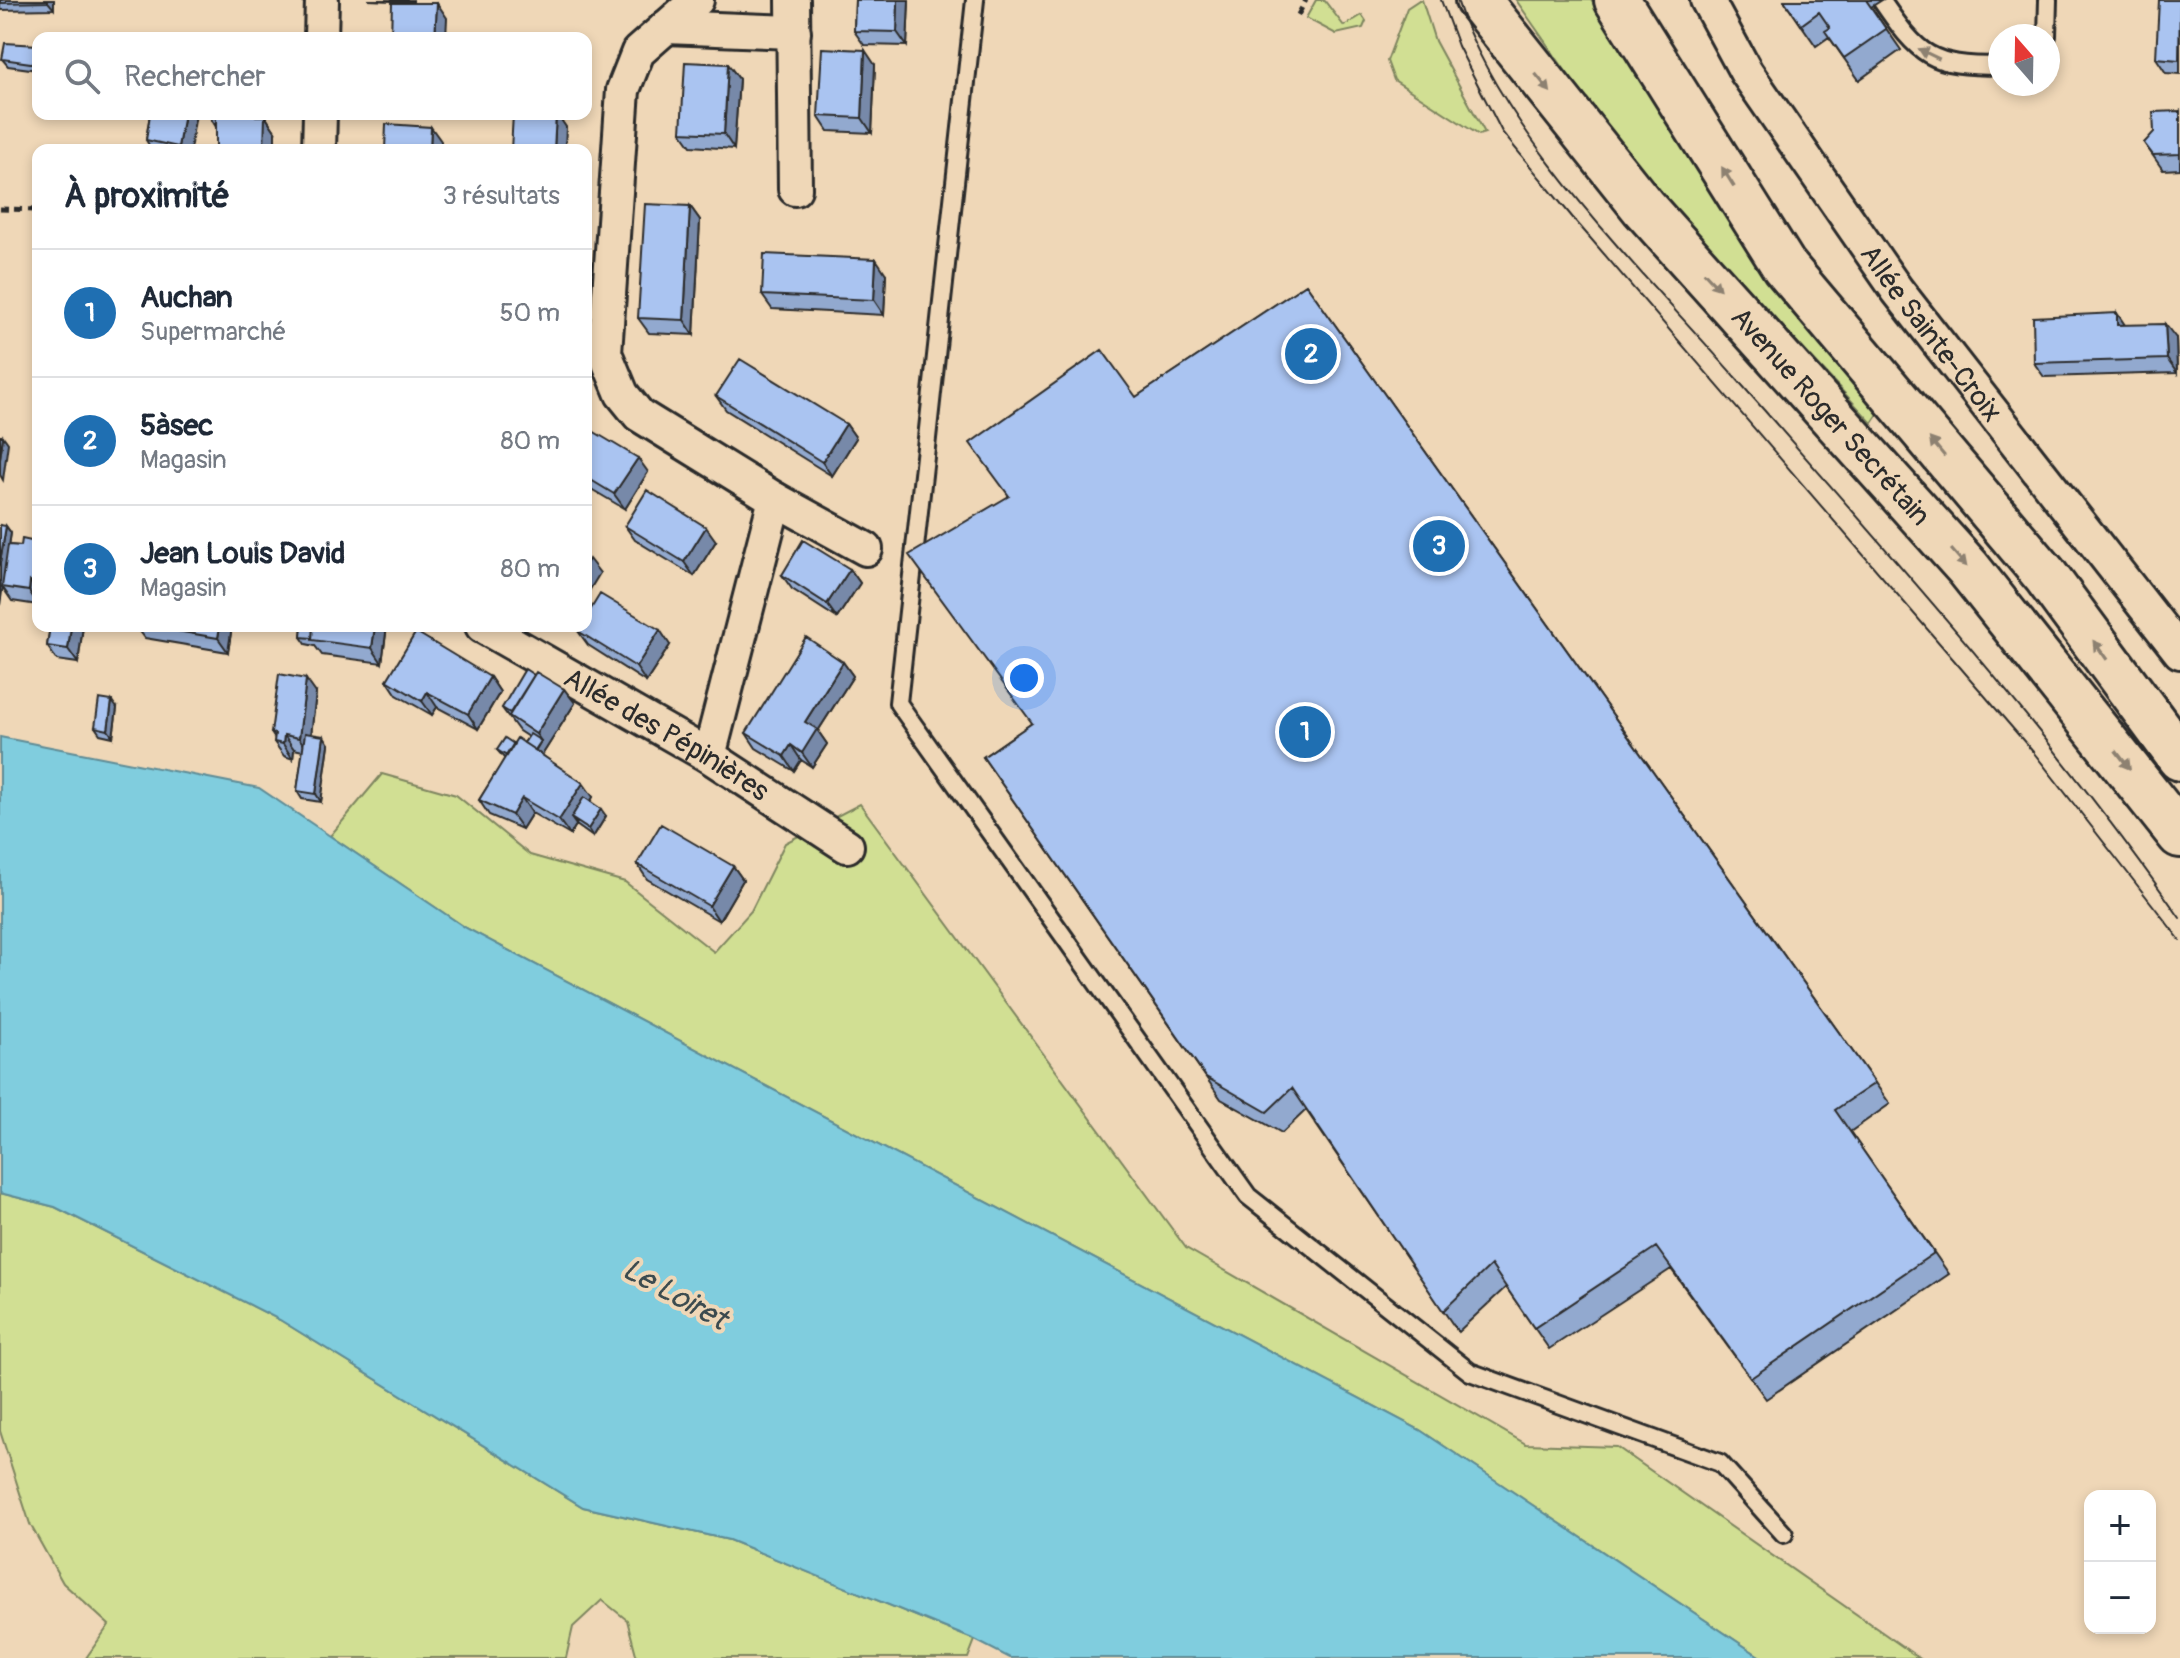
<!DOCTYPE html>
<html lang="fr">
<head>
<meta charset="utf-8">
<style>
	body { margin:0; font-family:Pangolin,sans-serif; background:#f6f6f7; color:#1f2937 }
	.controls { position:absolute; right:24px; bottom:24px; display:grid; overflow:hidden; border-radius:16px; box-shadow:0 4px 12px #0003 }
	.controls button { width:72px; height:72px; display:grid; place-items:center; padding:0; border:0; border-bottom:2px solid #e0e1e3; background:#fff; color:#1f2937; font:40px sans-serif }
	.compass { position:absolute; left:1988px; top:24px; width:72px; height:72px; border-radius:50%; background:#fff; box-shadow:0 4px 12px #0003; rotate:340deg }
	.you { position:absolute; left:1024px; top:678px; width:28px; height:28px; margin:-20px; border:6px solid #fff; border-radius:50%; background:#1a73e8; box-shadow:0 0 0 12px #1a73e833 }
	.badge { display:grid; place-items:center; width:52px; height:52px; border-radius:50%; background:#1f6fb2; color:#fff; font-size:26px; font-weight:700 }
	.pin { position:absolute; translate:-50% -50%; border:4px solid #fff; box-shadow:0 2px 8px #0006 }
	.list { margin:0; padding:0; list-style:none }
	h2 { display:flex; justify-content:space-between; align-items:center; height:104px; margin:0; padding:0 32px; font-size:34px }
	h2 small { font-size:26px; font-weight:400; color:#747a83 }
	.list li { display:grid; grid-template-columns:52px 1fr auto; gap:24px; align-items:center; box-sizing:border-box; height:128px; padding:0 32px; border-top:2px solid #e0e1e3 }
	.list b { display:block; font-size:30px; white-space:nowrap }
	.list p { margin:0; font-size:26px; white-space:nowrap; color:#747a83 }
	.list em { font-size:26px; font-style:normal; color:#747a83 }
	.icon { flex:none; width:44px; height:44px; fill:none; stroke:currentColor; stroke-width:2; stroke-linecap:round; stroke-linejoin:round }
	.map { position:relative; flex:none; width:2180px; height:1658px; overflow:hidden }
	.search { position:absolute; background:#fff; box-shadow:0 4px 12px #0003; left:32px; top:32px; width:560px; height:88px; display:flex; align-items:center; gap:20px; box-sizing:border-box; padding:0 28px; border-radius:16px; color:#747a83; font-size:30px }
	.panel { position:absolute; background:#fff; box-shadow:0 4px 12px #0003; left:32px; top:144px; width:560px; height:488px; border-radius:16px }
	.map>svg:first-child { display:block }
	.green { fill:#d1df93; stroke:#7e855f; stroke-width:2 }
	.water { fill:#80cdde; stroke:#5e8c96; stroke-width:2 }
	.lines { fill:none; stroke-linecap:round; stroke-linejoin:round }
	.service-casing { stroke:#2b2b2b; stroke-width:22 }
	.minor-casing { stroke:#2b2b2b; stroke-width:38 }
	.primary-casing { stroke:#2b2b2b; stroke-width:50 }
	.path { stroke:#2b2b2b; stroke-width:5; stroke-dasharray:8 6; stroke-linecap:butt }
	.service { stroke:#efd7b7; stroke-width:16 }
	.minor { stroke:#efd7b7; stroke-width:32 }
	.primary { stroke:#efd7b7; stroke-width:44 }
	.tram { stroke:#2b2b2b; stroke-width:2 }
	.wall { fill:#92a9cf; stroke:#2b2b2b; stroke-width:2 }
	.shaded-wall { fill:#7789a9; stroke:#2b2b2b; stroke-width:2 }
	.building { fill:#aac4f1; stroke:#2b2b2b; stroke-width:2 }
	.oneway { fill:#8d8171 }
	.labels { text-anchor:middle; stroke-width:8; stroke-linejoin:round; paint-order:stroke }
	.street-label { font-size:28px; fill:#2b2b2b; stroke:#efd7b7 }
	.water-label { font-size:30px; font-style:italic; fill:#3c4b4f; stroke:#efd7b7 }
</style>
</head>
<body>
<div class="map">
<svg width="2180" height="1658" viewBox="0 0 2180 1658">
	<rect width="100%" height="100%" fill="#efd7b7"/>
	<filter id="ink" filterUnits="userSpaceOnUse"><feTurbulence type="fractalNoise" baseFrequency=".0125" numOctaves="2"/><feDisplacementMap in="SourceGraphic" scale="16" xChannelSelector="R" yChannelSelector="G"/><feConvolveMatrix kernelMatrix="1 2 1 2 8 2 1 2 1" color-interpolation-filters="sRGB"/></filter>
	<g filter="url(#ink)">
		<path class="green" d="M1316 0H1324L1344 26 1362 15 1366 21 1363 28 1336 34 1306 18Z
			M1419 0H1422L1435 41 1485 133 1479 135 1394 80 1387 61 1407 8Z
			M1516 0H1591L1767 282 1878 414 1872 423 1700 237 1597 116Z
			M382 774 456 795 530 855 625 882 714 952 751 911 785 843 860 804 1186 1248 1526 1444 1617 1447 1919 1658H1762L1420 1430 466 928 330 836Z
			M0 1193 55 1207 280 1320 583 1507 729 1540 975 1640 968 1658H637L627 1620 602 1600 573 1627 566 1658H86L109 1625 63 1583 30 1524 0 1431Z"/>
		<path class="water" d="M0 737 259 788 466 928 1420 1430 1762 1658H1010L975 1640 729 1540 583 1507 280 1320 55 1207 0 1193Z"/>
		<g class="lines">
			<defs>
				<path id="service" d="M975 0 898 703 1248 1196 1470 1372 1720 1463 1784 1534
					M1881 0C1920 57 1930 66 2000 66
					M2047 36 2048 0"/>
				<g id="minor">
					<path d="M697 0 638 52 623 90 605 353 622 394 639 415 775 499 709 756"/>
					<path d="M793 0 795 189"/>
					<path id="s1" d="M1707 0 1746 72 1897 290 2180 652"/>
					<path d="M666 27 794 32"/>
					<path d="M321 38 322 0"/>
					<path d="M319 150 320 114"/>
					<path d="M775 499 866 549"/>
					<path id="s2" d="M482 626 709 756 847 846"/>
				</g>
				<g id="primary">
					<path id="s3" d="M1478 0 1643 207 1968 568 2180 835"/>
					<path d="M1617 0 1784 266 2045 575 2180 758"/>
				</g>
			</defs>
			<use href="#service" class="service-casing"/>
			<use href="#minor" class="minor-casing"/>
			<use href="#primary" class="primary-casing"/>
			<path class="path" d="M1298 15 1306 0
				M0 209 38 210"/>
			<use href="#service" class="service"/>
			<use href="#minor" class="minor"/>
			<use href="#primary" class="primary"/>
			<path class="tram" d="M1441 0 1458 46 1502 132 1573 218 2034 753 2180 940
				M1457 0C1500 133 1643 272 1735 377 1889 553 2046 726 2180 918"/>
		</g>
		<path class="wall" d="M0 0H54V9L0 10Z
			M368 0H413V2Z
			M855 0H909L907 46 864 45 854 31Z
			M1784 0H1882L1871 7 1901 50 1859 80 1829 37 1816 46Z
			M2180 0V74L2166 73 2156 58Z
			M38 45V70L8 66 2 59Z
			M728 64 739 79 734 149 691 146 681 132Z
			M875 65 872 133 828 131 818 116Z
			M2180 111V169L2163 170 2144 143Z
			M150 114 190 150H152L146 140Z
			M267 114V119L275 131 216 127 210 117Z
			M690 206 700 220 694 335 649 333 638 318Z
			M886 274 884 315 772 309 762 295Z
			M1306 284 1890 1104 1850 1132 1949 1274 1766 1399 1671 1269 1549 1349 1506 1287 1458 1332 1306 1110 1282 1133 1221 1099 983 757 1032 723 1008 496 1136 397Z
			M2176 338 2177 373 2044 377 2034 363Z
			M716 396 846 424 856 438 832 476 726 410Z
			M586 427 648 472 625 509 586 486Z
			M6 526 11 533 9 545 21 546 36 542 38 544V605L12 601 3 588Z
			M625 526 716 541 694 576 635 540Z
			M850 569 860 583 837 618 792 589 782 575Z
			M50 626H83L78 663 57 660 47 646Z
			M136 626H232L228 652 145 638Z
			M302 626H387L382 663 322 655 315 646 306 644 301 637Z
			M578 631 670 645 646 682 588 645Z
			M843 662 853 676 818 731 827 744 812 767 801 760 794 771 756 748 746 733Z
			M534 675 564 689 575 703 542 755 593 797 590 802 606 816 593 837 576 825 570 835 532 813 522 829 489 815 479 800 505 759 497 750 514 744 524 743 528 737 519 731 502 708Z
			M490 677 500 692 478 729 437 707 432 715 397 695 387 680Z
			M316 693 311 734 329 744 321 802 302 799 297 791 303 751 294 749 293 759 284 756 274 742 275 739 271 733Z
			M117 708 113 737 100 734 95 727Z
			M637 864 733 866 743 880 719 921 647 879Z"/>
		<path class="shaded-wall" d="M48 0H54V9L48 2Z
			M898 0H909L907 46 897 32Z
			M437 3 447 18 446 38H435Z
			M865 50 875 65 872 133 862 118Z
			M728 64 739 79 734 149 724 134Z
			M184 114H196L190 150H181L178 147Z
			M256 114H267V119L275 131V150H264Z
			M556 114H557L566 127 565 150H554Z
			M431 127 441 141V150H430Z
			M690 206 700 220 694 335 684 320Z
			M876 259 886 274 884 315 874 300Z
			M2117 313 2127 328 2117 325Z
			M2165 324 2176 338 2177 373 2167 359Z
			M846 424 856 438 832 476 822 462Z
			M3 436 8 443 3 480 0 475V458Z
			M638 458 648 472 625 509 614 494Z
			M6 526 11 533 0 605V563Z
			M706 527 716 541 694 576 684 562Z
			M589 559 600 573 586 596V564Z
			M850 569 860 583 837 618 827 604Z
			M30 581 38 593V604L29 591Z
			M71 626H83L78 663 68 649Z
			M220 626H232L228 652 218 638Z
			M375 626H387L382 663 372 648Z
			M660 630 670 645 646 682 636 667Z
			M843 662 853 676 818 731 827 744 812 767 802 753 805 722Z
			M490 677 500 692 478 729 468 714Z
			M306 679 316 693 309 752 299 738Z
			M564 689 575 703 539 760 534 753 541 741 536 734Z
			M427 692 437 707 432 715 422 701Z
			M112 701 117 708 113 737 108 730Z
			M284 735 294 749 293 759 283 744Z
			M324 736 329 744 321 802 316 794Z
			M791 745 801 760 794 771 784 756Z
			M583 783 593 797 577 823 571 818 576 825 570 835 559 820Z
			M522 798 532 813 522 829 512 815Z
			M601 809 606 816 593 837 588 829Z
			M733 866 743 880 719 921 709 906Z"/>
		<path class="building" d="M0 0H48V2L0 3Z
			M855 0H898L897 32 854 31Z
			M1784 0H1866L1886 29 1844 58 1825 31 1830 28 1819 12 1801 25Z
			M2159 0H2180L2179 60 2156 58Z
			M392 3H437L435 38H391Z
			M5 43 38 45V64L2 59Z
			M822 48 865 50 862 118 818 116Z
			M685 62 728 64 724 134 681 132Z
			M2180 111V154L2153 155 2144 143 2154 132 2153 112Z
			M150 114H184L178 147 146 140Z
			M210 114H256V116H265L264 150H216V118L210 117Z
			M513 114H556L554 150H511Z
			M386 124 431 127 430 150H385Z
			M645 204 690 206 684 320 638 318Z
			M764 254 876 259 874 300 762 295Z
			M1306 284 1875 1083 1835 1110 1934 1253 1751 1378 1656 1247 1534 1328 1491 1265 1443 1311 1292 1088 1267 1112 1206 1077 983 757 1032 723 909 555 1009 496 970 443 1102 350 1136 397Z
			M2117 313V325L2165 324 2167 359 2034 363 2033 317Z
			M740 359 846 424 822 462 716 396Z
			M586 427 638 458 614 494 586 477Z
			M0 436H3L0 458Z
			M647 490 706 527 684 562 625 526Z
			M0 525 6 526 0 563Z
			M22 539 36 542 35 549 38 550V583L30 581 29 591 2 587 8 545 21 546Z
			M803 540 850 569 827 604 782 575Z
			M600 594 660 630 636 667 578 631 581 626H586V617Z
			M50 626H71L68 649 47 646Z
			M148 626H220L218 638Z
			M302 626H313L312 638 301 637Z
			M313 626H375L372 648 312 640Z
			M416 632 490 677 468 714 427 692 422 701 387 680Z
			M806 637 843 662 805 722 817 729 802 753 791 745 784 756 746 733Z
			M525 669 534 675 510 713 502 708Z
			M536 672 564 689 536 734 509 716Z
			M279 674 306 679 299 738 284 735 283 744 274 742 275 734 271 733Z
			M99 699 112 701 108 730 95 727Z
			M305 733 324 736 316 794 297 791Z
			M530 734 541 741 535 750 524 743Z
			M505 738 514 744 507 756 497 750Z
			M517 738 583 783 559 820 522 798 512 815 479 800Z
			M584 797 601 809 588 829 571 818Z
			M661 824 733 866 709 906 637 864Z"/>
		<defs><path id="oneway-solid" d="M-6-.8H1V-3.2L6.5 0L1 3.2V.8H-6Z" transform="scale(2)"/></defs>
		<g class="oneway">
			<use href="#oneway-solid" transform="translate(1929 54) rotate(-154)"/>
			<use href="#oneway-solid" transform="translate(1543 83) rotate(51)"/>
			<use href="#oneway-solid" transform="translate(1728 177) rotate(-122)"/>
			<use href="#oneway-solid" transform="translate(1712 281) rotate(47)"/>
			<use href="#oneway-solid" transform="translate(1937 447) rotate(-130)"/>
			<use href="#oneway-solid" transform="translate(1959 558) rotate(49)"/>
			<use href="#oneway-solid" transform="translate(2100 650) rotate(-126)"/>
			<use href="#oneway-solid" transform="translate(2123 760) rotate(52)"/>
		</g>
	</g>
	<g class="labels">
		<g class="street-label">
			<text dy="10" stroke="none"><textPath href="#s1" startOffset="402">Allée Sainte-Croix</textPath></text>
			<text dy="10" stroke="none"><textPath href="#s3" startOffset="546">Avenue Roger Secrétain</textPath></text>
			<text dy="10" stroke="none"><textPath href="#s2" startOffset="214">Allée des Pépinières</textPath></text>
		</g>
		<g class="water-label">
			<text transform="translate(675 1294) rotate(29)" y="10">Le Loiret</text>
		</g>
	</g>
</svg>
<div class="controls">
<button>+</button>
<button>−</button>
</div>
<svg class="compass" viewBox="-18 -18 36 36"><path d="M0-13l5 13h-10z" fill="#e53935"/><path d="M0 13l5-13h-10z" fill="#747a83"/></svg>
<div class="you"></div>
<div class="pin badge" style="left:1305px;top:732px">1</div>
<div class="pin badge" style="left:1311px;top:354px">2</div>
<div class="pin badge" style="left:1439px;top:546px">3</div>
<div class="search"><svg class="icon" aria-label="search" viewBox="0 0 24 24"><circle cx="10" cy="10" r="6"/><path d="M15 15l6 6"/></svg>Rechercher</div>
<section class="panel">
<h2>À proximité<small>3 résultats</small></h2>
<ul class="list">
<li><span class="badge">1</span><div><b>Auchan</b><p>Supermarché</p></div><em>50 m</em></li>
<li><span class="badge">2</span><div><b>5àsec</b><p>Magasin</p></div><em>80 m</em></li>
<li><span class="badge">3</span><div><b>Jean Louis David</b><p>Magasin</p></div><em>80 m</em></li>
</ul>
</section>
</div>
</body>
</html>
